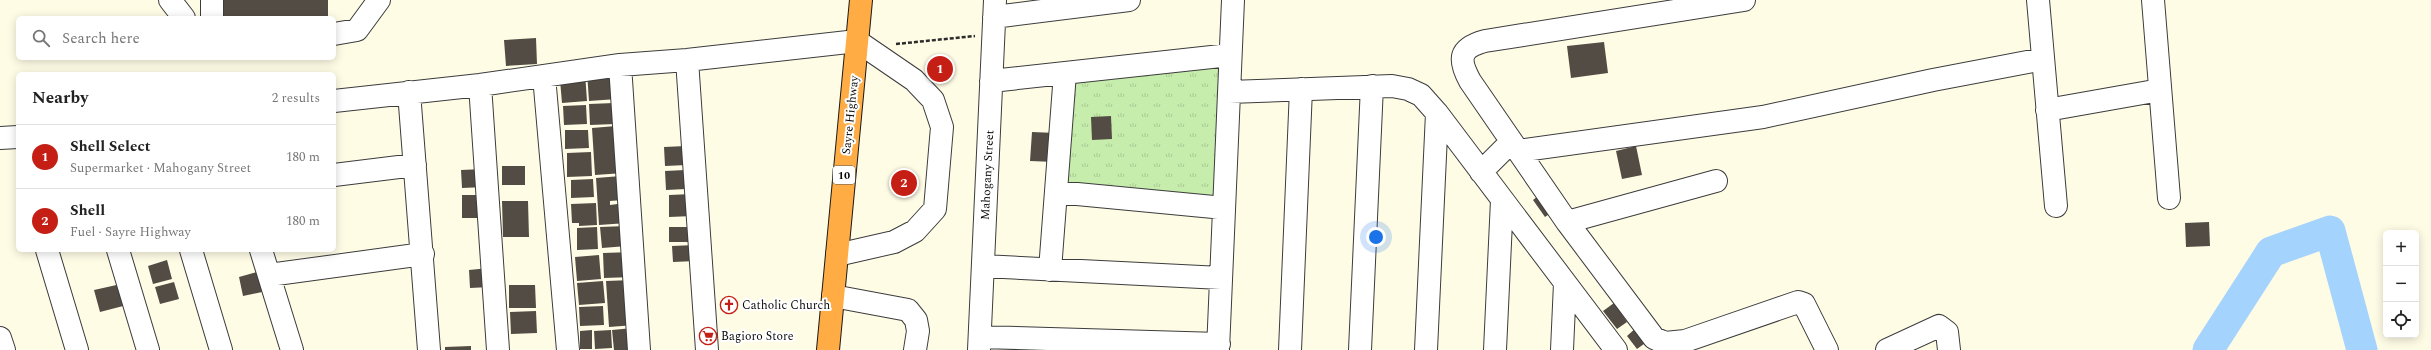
<!DOCTYPE html>
<html lang="en">
<head>
<meta charset="utf-8">
<style>
	body { margin:0; font-family:Spectral,serif; background:#f2f2f2; color:#222 }
	.controls { position:absolute; right:12px; bottom:12px; display:grid; overflow:hidden; border-radius:6px; box-shadow:0 2px 10px #0003 }
	.controls button { width:36px; height:36px; display:grid; place-items:center; padding:0; border:0; border-bottom:1px solid #e0e0e0; background:#fff; color:#222; font:20px sans-serif }
	.you { position:absolute; left:1376px; top:237px; width:14px; height:14px; margin:-10px; border:3px solid #fff; border-radius:50%; background:#1a73e8; box-shadow:0 0 0 6px #1a73e833 }
	.badge { display:grid; place-items:center; width:26px; height:26px; border-radius:50%; background:#c51e15; color:#fff; font-size:13px; font-weight:700 }
	.pin { position:absolute; translate:-50% -50%; border:2px solid #fff; box-shadow:0 1px 4px #0006 }
	.list { margin:0; padding:0; list-style:none }
	h2 { display:flex; justify-content:space-between; align-items:center; height:52px; margin:0; padding:0 16px; font-size:17px }
	h2 small { font-size:13px; font-weight:400; color:#767676 }
	.list li { display:grid; grid-template-columns:26px 1fr auto; gap:12px; align-items:center; box-sizing:border-box; height:64px; padding:0 16px; border-top:1px solid #e0e0e0 }
	.list b { display:block; font-size:15px; white-space:nowrap }
	.list p { margin:0; font-size:13px; white-space:nowrap; color:#767676 }
	.list em { font-size:13px; font-style:normal; color:#767676 }
	.icon { flex:none; width:22px; height:22px; fill:none; stroke:currentColor; stroke-width:2; stroke-linecap:round; stroke-linejoin:round }
	.map { position:relative; flex:none; width:2431px; height:350px; overflow:hidden }
	.search { position:absolute; background:#fff; box-shadow:0 2px 10px #0003; left:16px; top:16px; width:320px; height:44px; display:flex; align-items:center; gap:10px; box-sizing:border-box; padding:0 14px; border-radius:6px; color:#767676; font-size:15px }
	.panel { position:absolute; background:#fff; box-shadow:0 2px 10px #0003; left:16px; top:72px; width:320px; height:180px; border-radius:6px }
	.map>svg:first-child { display:block }
	.park { fill:url(#park-tufts) }
	.lines { fill:none; stroke-linecap:round; stroke-linejoin:round }
	.river { stroke:#a4d3fd; stroke-width:31 }
	.building { fill:#534c45 }
	.minor-casing { stroke:#3c3c3c; stroke-width:24 }
	.highway-casing { stroke:#1a1a1a; stroke-width:24 }
	.path { stroke:#2b2b2b; stroke-width:2.5; stroke-dasharray:4 2; stroke-linecap:butt }
	.minor { stroke:#fff; stroke-width:22 }
	.highway { stroke:#ffac44; stroke-width:22 }
	.labels { text-anchor:middle; stroke-width:4; stroke-linejoin:round; paint-order:stroke }
	.shield { fill:#fff; stroke:#535353; stroke-width:1 }
	.shield-label { font-size:11px; font-weight:bold; fill:#090909 }
	.street-label { font-size:12px; fill:#090909; stroke:#fff }
	.poi-label { font-size:12px; fill:#090909; stroke:#fff; text-anchor:start }
</style>
</head>
<body>
<div class="map">
<svg width="2431" height="350" viewBox="0 0 2431 350">
	<defs>
		<pattern id="park-tufts" width="24" height="20" patternUnits="userSpaceOnUse"><rect width="24" height="20" fill="#c7edac"/><path d="M3 7l-1-3M5 7V3M7 7l1-3M15 17l-1-3M17 17v-4M19 17l1-3" fill="none" stroke="#aaca93"/></pattern>
	</defs>
	<rect width="100%" height="100%" fill="#fffce6"/>
	<path class="park" d="M1222 64 1215 199 1067 185 1073 82Z"/>
	<g class="lines">
		<path class="river" d="M2208 350 2271 252 2330 231 2362 350"/>
	</g>
	<path class="building" d="M218 0H328V18H218Z
		M536 38 537 64 506 66 504 40Z
		M1604 42 1608 73 1571 78 1567 46Z
		M609 70 610 79H616L617 99 589 101 587 72Z
		M585 73 587 101 562 103 560 80Z
		M614 103 615 124 590 125 589 104Z
		M586 105 587 124 564 125 563 106Z
		M1111 116 1112 139 1092 140 1091 117Z
		M616 126 624 173 595 175 592 128Z
		M565 130H588L589 148 565 149Z
		M1032 132 1056 133 1055 162 1030 161Z
		M686 146 687 165 665 166 664 147Z
		M1636 146 1642 175 1622 179 1616 151Z
		M591 152 592 176 567 177V153Z
		M502 166H525V185H502Z
		M484 169 485 187 462 188 461 170Z
		M685 170 686 189 666 190 665 171Z
		M621 176 623 200 610 201V205L625 203 627 223 599 225 596 178Z
		M593 179 594 197 571 198V180Z
		M1542 193 1555 210 1545 217 1533 200Z
		M692 194 693 216 669 217V195Z
		M462 195H483V218H462Z
		M502 201H528L529 237H503Z
		M596 203 597 225 579 226V223H572L571 204Z
		M2209 222 2210 246 2186 247 2185 223Z
		M626 226 627 246 602 248 600 227Z
		M597 227 598 249 577 250V228Z
		M669 227H693L694 242H669Z
		M695 245 696 261 673 262 672 246Z
		M632 252 633 277 604 278 603 253Z
		M599 255 601 279 577 281 575 257Z
		M167 260 172 279 153 284 148 266Z
		M489 268 490 287 470 288 469 270Z
		M257 272 262 292 243 296 239 277Z
		M632 280 635 325 609 327 606 281Z
		M603 281 605 303 579 305 577 283Z
		M174 282 179 299 160 304 155 287Z
		M121 284 127 305 100 312 94 290Z
		M509 285H535L536 308H509Z
		M1614 303 1627 322 1617 329 1603 311Z
		M603 306 604 325 580 326 579 307Z
		M536 311 537 333 511 334 510 312Z
		M1637 327 1648 341 1637 349 1627 336Z
		M633 328 636 350H614L612 330Z
		M592 330V349H580V331Z
		M611 330 612 348 595 349 594 331Z
		M471 346V350H445V347Z"/>
	<g class="lines">
		<defs>
			<path id="minor" d="M170 0 184 18
				M1744 0 1485 41C1459 48 1458 59 1470 81L1567 222 1654 338 1665 343 1685 341 1798 302 1804 304 1827 350
				M2038 0 2056 206
				M2153 0 2169 198
				M994 17 1129 0
				M212 18V0
				M334 34 357 30 379 0
				M687 60 707 350
				M620 65 639 350
				M544 76 568 350
				M991 81 1230 55
				M480 85 498 350
				M409 92 429 350
				M1229 92 1392 86 1408 89 1421 95 1437 113 1616 350
				M334 101 480 85 620 65 687 60 857 41 914 80 933 100 942 127 935 209 915 231 894 242 837 255
				M2047 110 2160 90
				M0 138 18 137
				M1518 151 1763 117 1933 80 2043 59
				M1481 172 1511 142
				M334 175 415 165
				M1056 192 1224 208
				M1567 222 1716 181
				M47 250 77 350
				M118 250 148 350
				M191 250 221 350
				M261 250 292 350
				M983 266 1221 278
				M1050 270 1065 73
				M269 275 423 254
				M833 296 908 310 916 320 918 331 915 350
				M980 337 1219 344
				M0 338 4 350
				M979 350 995 0
				M1218 350 1233 0
				M1290 350 1301 89
				M1360 350 1372 86
				M1426 350 1437 113
				M1495 350 1502 200
				M1562 350 1565 283
				M1887 350 1939 326 1947 332 1949 350"/>
			<path id="highway" d="M828 350 861 0"/>
		</defs>
		<use href="#minor" class="minor-casing"/>
		<use href="#highway" class="highway-casing"/>
		<path class="path" d="M896 44 975 36"/>
		<use href="#minor" class="minor"/>
		<use href="#highway" class="highway"/>
	</g>
	<defs>
		<symbol id="church-ring" viewBox="-11 -11 22 22"><circle r="9.5" fill="#fff" stroke="#c51e15" stroke-width="1.5"/><path d="M-1.2-6h2.4v3.5h3.3v2.4h-3.3V6h-2.4V-.1h-3.3v-2.4h3.3Z" fill="#c51e15"/></symbol>
		<symbol id="supermarket-ring" viewBox="-11 -11 22 22"><circle r="9.5" fill="#fff" stroke="#c51e15" stroke-width="1.5"/><path d="M-6-5.5h2.5l.6 2H6L4.5 2H-2.5L-4.4-4H-6ZM-1.5 3.2a1.3 1.3 0 1 0 .1 0ZM3 3.2a1.3 1.3 0 1 0 .1 0Z" fill="#c51e15"/></symbol>
	</defs>
	<g fill-rule="evenodd">
		<use href="#church-ring" x="719" y="295" width="20" height="20"/>
		<use href="#supermarket-ring" x="698" y="326" width="20" height="20"/>
	</g>
	<g class="labels">
		<rect class="shield" x="833" y="166" width="22" height="18" rx="3"/>
		<g class="shield-label">
			<text x="844" y="179">10</text>
		</g>
		<g class="street-label">
			<text transform="translate(850 115) rotate(-84)" y="4">Sayre Highway</text>
			<text transform="translate(987 175) rotate(-87)" y="4">Mahogany Street</text>
		</g>
		<g class="poi-label">
			<text x="742" y="309">Catholic Church</text>
			<text x="721" y="340">Bagioro Store</text>
		</g>
	</g>
</svg>
<div class="controls">
<button>+</button>
<button>−</button>
<button><svg class="icon" aria-label="locate" viewBox="0 0 24 24"><circle cx="12" cy="12" r="6"/><path d="M12 2v4M12 18v4M2 12h4M18 12h4"/></svg></button>
</div>
<div class="you"></div>
<div class="pin badge" style="left:940px;top:69px">1</div>
<div class="pin badge" style="left:904px;top:183px">2</div>
<div class="search"><svg class="icon" aria-label="search" viewBox="0 0 24 24"><circle cx="10" cy="10" r="6"/><path d="M15 15l6 6"/></svg>Search here</div>
<section class="panel">
<h2>Nearby<small>2 results</small></h2>
<ul class="list">
<li><span class="badge">1</span><div><b>Shell Select</b><p>Supermarket · Mahogany Street</p></div><em>180 m</em></li>
<li><span class="badge">2</span><div><b>Shell</b><p>Fuel · Sayre Highway</p></div><em>180 m</em></li>
</ul>
</section>
</div>
</body>
</html>
